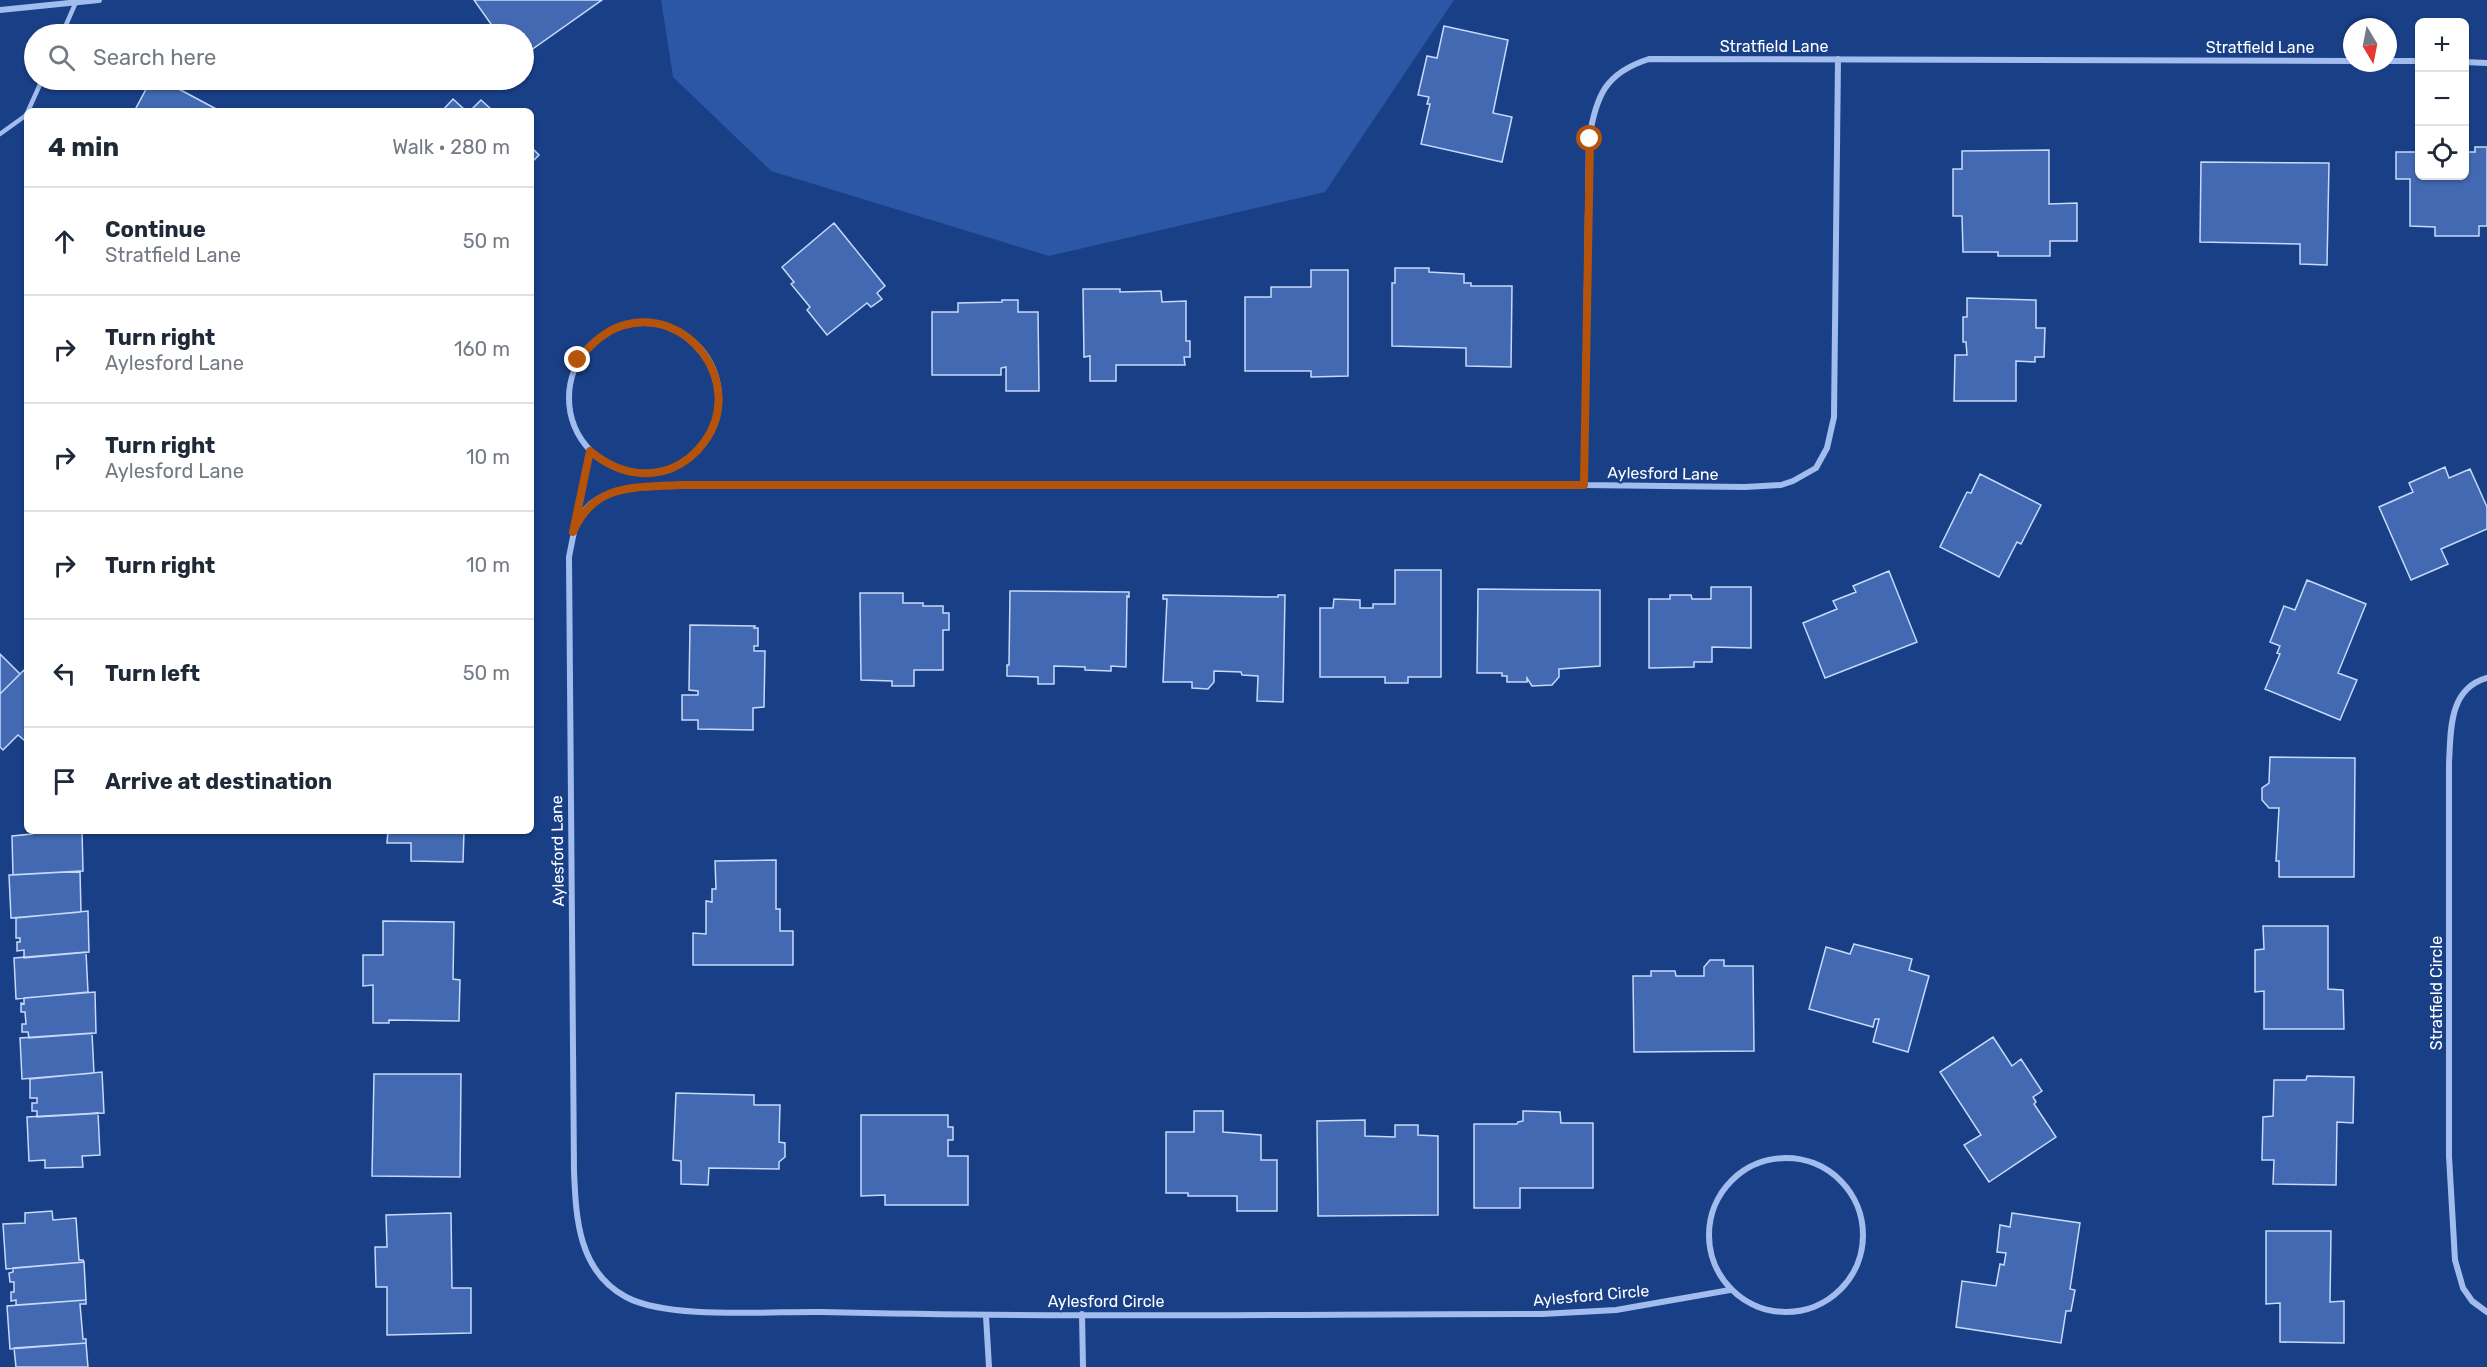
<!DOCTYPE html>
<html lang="en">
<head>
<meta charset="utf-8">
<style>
	body { margin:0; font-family:Rubik,sans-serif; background:#f6f6f7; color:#1f2937 }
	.controls { position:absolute; right:18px; top:18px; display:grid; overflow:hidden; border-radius:9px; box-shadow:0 2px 4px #0004 }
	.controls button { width:54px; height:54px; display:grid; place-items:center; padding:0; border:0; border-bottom:2px solid #e0e1e3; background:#fff; color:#1f2937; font:30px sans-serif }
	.compass { position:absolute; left:2343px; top:18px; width:54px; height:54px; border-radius:50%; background:#fff; box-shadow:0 2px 4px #0004; rotate:170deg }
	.stop { position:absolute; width:18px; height:18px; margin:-14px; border:4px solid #b45309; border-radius:50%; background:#fff }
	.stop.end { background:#b45309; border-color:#fff; box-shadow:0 2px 6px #0008 }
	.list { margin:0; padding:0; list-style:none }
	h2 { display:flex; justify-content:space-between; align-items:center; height:78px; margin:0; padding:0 24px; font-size:26px }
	h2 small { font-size:20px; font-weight:400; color:#747a83 }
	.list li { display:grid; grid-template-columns:39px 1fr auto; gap:18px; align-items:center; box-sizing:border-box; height:108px; padding:0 24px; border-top:2px solid #e0e1e3 }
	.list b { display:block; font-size:22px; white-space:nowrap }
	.list p { margin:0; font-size:20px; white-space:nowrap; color:#747a83 }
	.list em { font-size:20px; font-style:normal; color:#747a83 }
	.icon { flex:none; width:33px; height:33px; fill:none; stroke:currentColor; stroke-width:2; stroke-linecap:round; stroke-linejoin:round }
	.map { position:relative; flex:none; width:2487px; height:1367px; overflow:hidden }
	.search { position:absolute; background:#fff; box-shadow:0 2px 4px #0004; left:24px; top:24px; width:510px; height:66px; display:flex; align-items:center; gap:15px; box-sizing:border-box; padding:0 21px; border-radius:33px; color:#747a83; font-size:22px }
	.panel { position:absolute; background:#fff; box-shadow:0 2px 4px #0004; left:24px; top:108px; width:510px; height:726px; border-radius:9px }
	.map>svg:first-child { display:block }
	.green { fill:#2c57a6 }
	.building { fill:#4269b1; stroke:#c6d9f9; stroke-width:1.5 }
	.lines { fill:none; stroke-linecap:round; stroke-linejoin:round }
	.lane { stroke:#a1bced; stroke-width:4.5 }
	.street { stroke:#a1bced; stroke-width:6 }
	.route { stroke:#b45309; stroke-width:8 }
	.labels { text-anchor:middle; stroke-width:4.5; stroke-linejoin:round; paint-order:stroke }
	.street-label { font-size:16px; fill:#fff; stroke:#193f87 }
</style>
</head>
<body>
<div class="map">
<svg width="2487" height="1367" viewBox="0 0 2487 1367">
	<rect width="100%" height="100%" fill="#193f87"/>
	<path class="green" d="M661 0H1454L1325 192 1049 256 771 171 673 77Z"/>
	<path class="building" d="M474 0H602L524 55V34H498Z
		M1444 26 1508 40 1493 113 1512 117 1502 162 1421 144 1430 104H1427L1429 97 1418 95 1427 56 1437 58Z
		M151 80H162L220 111H141L136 108Z
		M453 99 466 111H442Z
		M481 100 493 111H470Z
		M531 147 539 155 531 163Z
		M2475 147H2487V226H2479V236H2435V227L2410 226V179H2396V152H2420V176H2464V152H2475Z
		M2049 150V204L2077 203V241H2050V256H1998V252H1963L1962 216H1953V169H1962V151Z
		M2201 162 2329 163 2327 265 2300 264V244L2200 242Z
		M834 223 885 286 877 293 882 299 871 307 867 303 827 335 807 310 810 307 791 284 794 282 782 267Z
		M1395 268H1429V272L1464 274V283H1471V286H1512L1511 367 1466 366V348L1392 346V283H1395Z
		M1311 270H1348V376L1311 377V371H1245V297H1271V287H1311Z
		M1083 289H1120V292L1161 291 1162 302 1186 301V341H1190V357H1184L1185 365H1116V381H1090V356L1084 357Z
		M1967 298 2036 300V328H2045L2044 357H2035V362L2016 361V401H1954L1955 355H1967L1966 342H1963V317H1967Z
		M1002 300H1018V312H1038L1039 391H1006V367L1001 368V375H932V312H958V303L1002 302Z
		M2445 467 2449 478 2470 469 2487 507V529L2441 549 2448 564 2411 580 2379 507 2413 492 2409 483Z
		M1980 474 2041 505 2021 544 2017 542 1999 577 1940 547 1967 492 1971 493Z
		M1395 570H1441V677H1408V683H1385V677H1320V608H1333L1334 599 1360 600V608H1373V604H1395Z
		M1889 571 1917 642 1825 678 1803 623 1837 609 1833 601 1856 592 1853 586Z
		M2307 580 2366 604 2338 673 2357 680 2340 720 2265 689 2280 654 2277 653 2280 646 2270 642 2284 606 2295 610Z
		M1711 587H1751V648L1712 647V662H1694V667L1649 668V599H1670V595H1691L1692 599H1711Z
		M1478 589 1600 590V666L1559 669V677L1552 685 1532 686 1527 678V682H1507V676H1502V673H1477Z
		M1010 591 1129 592V597L1127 596 1126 667 1111 666V671L1085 670V667L1054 666V684H1038V677L1007 676V665H1009Z
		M860 593H903V603H923V606H943V613H949V630H943V670H914V686H892V681L861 680Z
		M1163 595 1278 597V595H1285L1283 702 1257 701 1258 676 1242 675 1241 672 1214 671V682L1208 689 1192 688V682H1163L1167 599H1163Z
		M690 625 755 626 754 628H758V646H754V651H765L764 707 753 708V730L698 729V720H682V695H698V691L689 690Z
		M0 654 20 674 0 694Z
		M24 670 27 673V737L24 740 18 735 3 750 0 747V694Z
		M2270 757 2355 758 2354 877H2279V861H2276L2279 808H2269L2262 800V788L2269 783Z
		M32 831H82L83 871 13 875 12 836 32 834Z
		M388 831H464L463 862 411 861V843H387Z
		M776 860V909H780V931H793V965H693V933L706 934V901L712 902V889H716L715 861Z
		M80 871 81 912 11 918 9 875Z
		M88 911 89 952 24 958V950L17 951V942H20V938H16V918Z
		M383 921 454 922 453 979 460 980 459 1021 389 1020V1023H373V985L363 986V955H383Z
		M2263 926H2328V989L2343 990 2344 1029H2264V991L2255 992V950L2264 949Z
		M1854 944 1912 959 1909 970 1929 976 1908 1052 1873 1042 1879 1019H1875L1873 1027 1809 1009 1826 947 1850 954Z
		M86 952 88 992 16 999 14 958Z
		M1710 960H1724V966H1753L1754 1051 1634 1052 1633 976H1651V971H1675L1676 976H1704V967Z
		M95 992 96 1033 29 1038 28 1032H22V1024H26L25 1012H21V1003L24 1004V998Z
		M92 1033 94 1073 22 1079 20 1038Z
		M1993 1037 2012 1066 2021 1059 2042 1091 2033 1097 2036 1102 2034 1104 2056 1137 1989 1182 1964 1145 1981 1135 1940 1072Z
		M102 1072 104 1113 37 1117V1111H32V1103H37V1098H30V1079Z
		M374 1074H461L460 1177 372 1176Z
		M2307 1076 2354 1077 2353 1123 2337 1122 2336 1185 2273 1184 2274 1160H2262L2263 1117 2273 1116 2274 1080H2306Z
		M676 1093 754 1095V1105H780L779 1142 785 1143V1157L779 1162V1169L709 1168 708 1185 681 1184V1161L673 1160Z
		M1194 1111H1223V1132L1261 1135V1160H1277V1211H1237V1196H1188V1193H1166V1132H1194Z
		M1523 1111 1560 1112 1561 1123H1593V1188H1520V1208H1474V1124H1517L1518 1122 1523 1121Z
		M98 1113 100 1155 82 1156 83 1167 45 1168V1160L29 1161 27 1117Z
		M861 1115H948V1127H953V1140H948V1156H968V1205H885V1195L861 1196Z
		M1365 1120V1136L1395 1137V1125H1418V1135L1438 1136V1215L1318 1216 1317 1121Z
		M52 1211 53 1220 76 1218 79 1260H83L84 1262 6 1269 3 1224 25 1223V1213Z
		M451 1213 452 1288H471V1333L387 1335V1287H376L375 1247H387L386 1215Z
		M2012 1213 2080 1223 2070 1289 2075 1290 2071 1311H2066L2061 1343 1956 1327 1962 1281 1996 1286 2000 1264 2004 1265 2006 1253 1997 1252 2000 1225 2010 1227Z
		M2266 1231H2331L2330 1302 2344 1301V1343L2280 1342V1303L2266 1304Z
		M84 1262 86 1300 16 1305V1300L11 1301V1292H14V1282H10L9 1273 13 1272V1268Z
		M86 1300V1304H80L83 1339H86V1343L10 1349 7 1306Z
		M86 1343 88 1367H16L14 1348Z"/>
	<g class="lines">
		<path class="lane" d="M62 34 76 2
			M28 111 42 80
			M0 134 25 116 27 113"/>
		<path class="street" d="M0 10 99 0
			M2388 61H2420
			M2464 62 2487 63
			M569 398a75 75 0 1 1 150 0a75 75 0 1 1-150 0Z
			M590 451 569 557 574 1171C576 1218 578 1271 626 1297 669 1320 771 1311 822 1312 1062 1318 1302 1314 1542 1314L1616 1310 1730 1290
			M1584 485 1589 139C1596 96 1605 73 1649 59L2352 61
			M578 521C595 482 655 486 690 485H1584L1745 487 1781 485 1793 481 1816 468 1827 448 1834 417 1838 59
			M2487 678C2448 689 2451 731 2449 763V1156L2455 1260 2463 1288 2472 1301 2487 1312
			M1709 1235a77 77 0 1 1 154 0a77 77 0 1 1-154 0Z
			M1082 1314 1083 1367
			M986 1316 989 1367"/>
	</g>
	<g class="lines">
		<path class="route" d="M578 360C589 346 604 332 621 326 687 304 746 383 705 441 696 454 685 463 670 469 640 479 613 470 590 451L573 532C594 483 633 488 680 485H1584L1590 139"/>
	</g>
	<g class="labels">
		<g class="street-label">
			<text x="1774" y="52">Stratfield Lane</text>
			<text x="2260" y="53">Stratfield Lane</text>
			<text transform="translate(1663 473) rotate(1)" y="6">Aylesford Lane</text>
			<text transform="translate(557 851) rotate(-91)" y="6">Aylesford Lane</text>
			<text transform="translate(2436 993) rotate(-90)" y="6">Stratfield Circle</text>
			<text transform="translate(1591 1295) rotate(-5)" y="6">Aylesford Circle</text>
			<text x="1106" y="1307">Aylesford Circle</text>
		</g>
	</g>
</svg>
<div class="controls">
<button>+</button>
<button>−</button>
<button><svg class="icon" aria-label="locate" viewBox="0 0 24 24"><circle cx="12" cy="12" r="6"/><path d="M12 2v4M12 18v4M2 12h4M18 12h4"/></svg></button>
</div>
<svg class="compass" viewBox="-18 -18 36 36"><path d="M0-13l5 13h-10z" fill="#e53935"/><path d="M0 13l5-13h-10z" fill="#747a83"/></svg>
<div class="stop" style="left:1590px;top:139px"></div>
<div class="stop end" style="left:578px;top:360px"></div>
<div class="search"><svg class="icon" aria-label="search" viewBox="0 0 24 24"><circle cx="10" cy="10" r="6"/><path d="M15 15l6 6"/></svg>Search here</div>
<section class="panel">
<h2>4 min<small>Walk · 280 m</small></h2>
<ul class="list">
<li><svg class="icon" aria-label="ahead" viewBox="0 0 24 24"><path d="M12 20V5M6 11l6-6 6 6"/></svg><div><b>Continue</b><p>Stratfield Lane</p></div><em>50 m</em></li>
<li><svg class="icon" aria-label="right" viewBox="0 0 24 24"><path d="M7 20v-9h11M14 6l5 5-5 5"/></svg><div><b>Turn right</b><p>Aylesford Lane</p></div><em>160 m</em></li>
<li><svg class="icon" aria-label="right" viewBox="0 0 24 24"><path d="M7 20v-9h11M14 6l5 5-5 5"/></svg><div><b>Turn right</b><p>Aylesford Lane</p></div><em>10 m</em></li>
<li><svg class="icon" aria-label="right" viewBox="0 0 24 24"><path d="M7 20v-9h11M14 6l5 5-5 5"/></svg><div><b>Turn right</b></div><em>10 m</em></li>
<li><svg class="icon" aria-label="left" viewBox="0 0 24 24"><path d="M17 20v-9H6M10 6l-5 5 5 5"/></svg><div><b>Turn left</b></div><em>50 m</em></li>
<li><svg class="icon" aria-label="arrive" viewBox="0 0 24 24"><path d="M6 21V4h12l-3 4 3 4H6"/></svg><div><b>Arrive at destination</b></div></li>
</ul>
</section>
</div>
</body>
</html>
